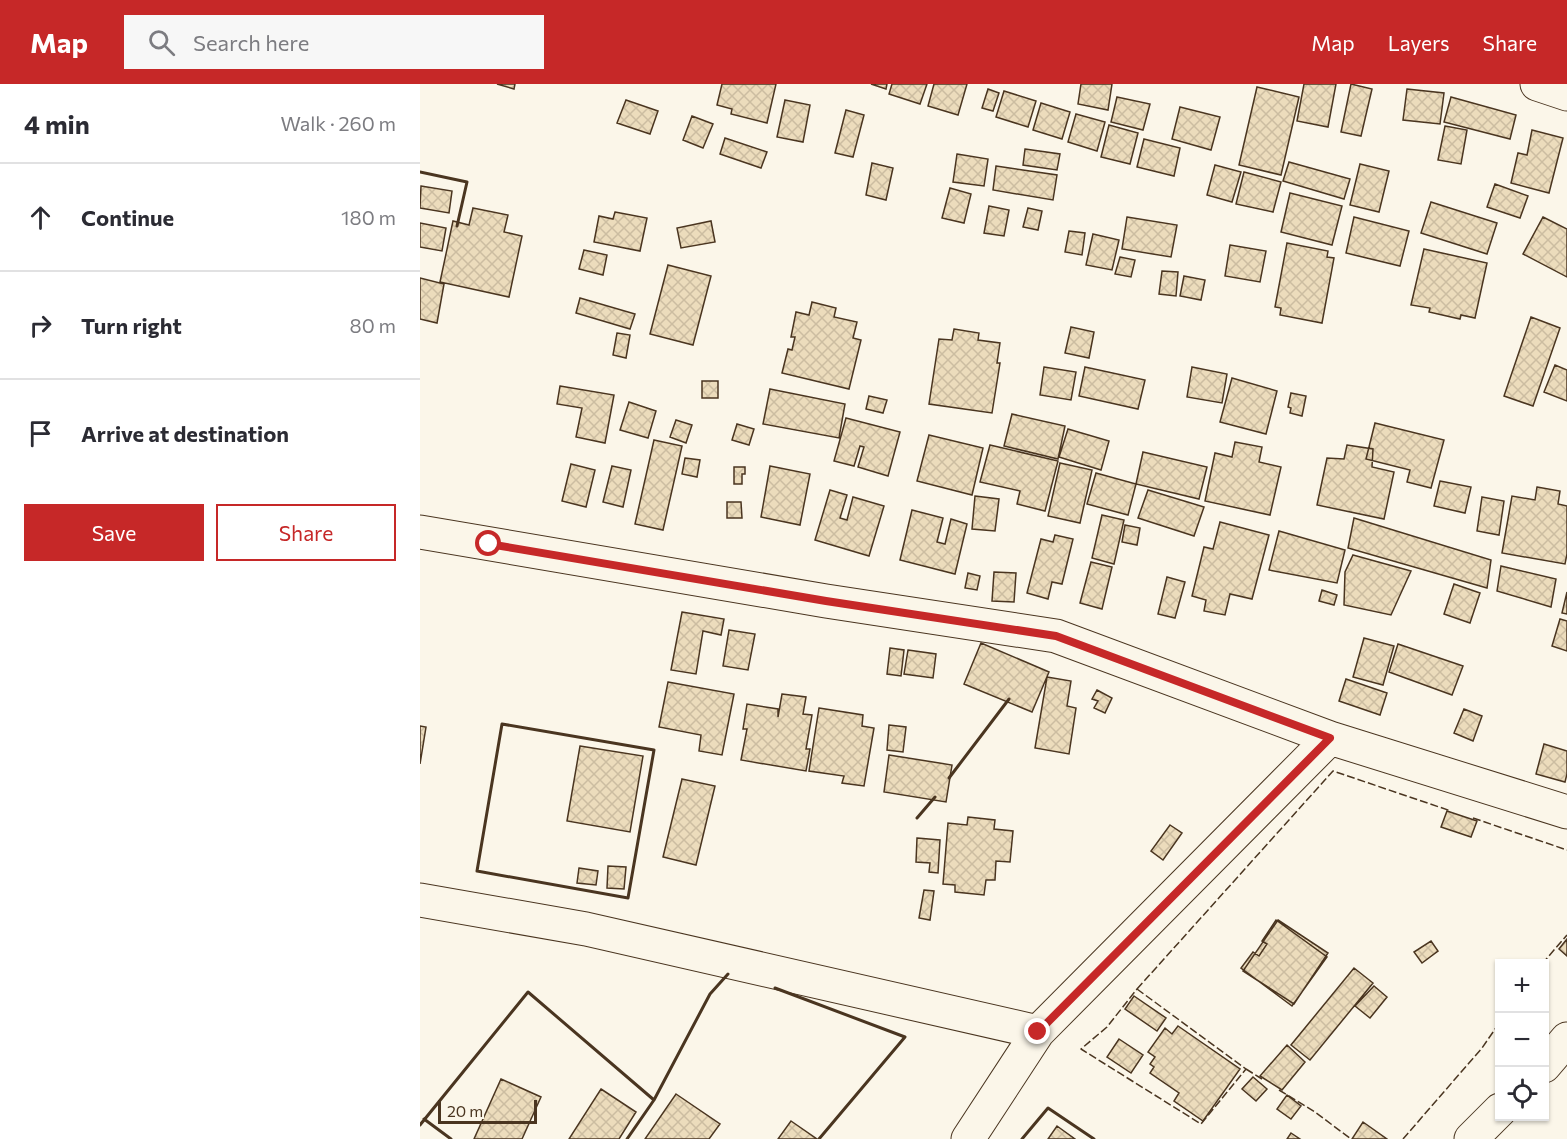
<!DOCTYPE html>
<html lang="en">
<head>
<meta charset="utf-8">
<style>
	body { margin:0; font-family:Commissioner,sans-serif; background:#f7f7f7; color:#2b2b33 }
	.controls { position:absolute; right:18px; bottom:18px; display:grid; overflow:hidden; border-radius:0px; box-shadow:0 2px 4px #0004 }
	.controls button { width:54px; height:54px; display:grid; place-items:center; padding:0; border:0; border-bottom:2px solid #e1e1e2; background:#fff; color:#2b2b33; font:30px sans-serif }
	.scale { position:absolute; left:18px; bottom:15px; width:99px; box-sizing:border-box; padding-left:6px; border:3px solid #4a3520; border-top:0; font-size:16px; line-height:21px; white-space:nowrap; color:#4a3520; -webkit-text-stroke:4px #fbf6e9; paint-order:stroke }
	.stop { position:absolute; width:18px; height:18px; margin:-14px; border:4px solid #c62828; border-radius:50%; background:#fff }
	.stop.end { background:#c62828; border-color:#fff; box-shadow:0 2px 6px #0008 }
	.list { margin:0; padding:0; list-style:none }
	h2 { display:flex; justify-content:space-between; align-items:center; height:78px; margin:0; padding:0 24px; font-size:26px }
	h2 small { font-size:20px; font-weight:400; color:#7c7c81 }
	.list li { display:grid; grid-template-columns:39px 1fr auto; gap:18px; align-items:center; box-sizing:border-box; height:108px; padding:0 24px; border-top:2px solid #e1e1e2 }
	.list b { display:block; font-size:22px; white-space:nowrap }
	.list em { font-size:20px; font-style:normal; color:#7c7c81 }
	.actions { display:flex; gap:12px; padding:18px 24px }
	.actions a { flex:1; padding:14px 0; border:2px solid #c62828; border-radius:0px; text-align:center; font-size:21px; color:#c62828 }
	.actions .main { background:#c62828; color:#fff }
	.icon { flex:none; width:33px; height:33px; fill:none; stroke:currentColor; stroke-width:2; stroke-linecap:round; stroke-linejoin:round }
	.map { position:relative; flex:none; width:1147px; height:1055px; overflow:hidden }
	header { display:flex; align-items:center; gap:36px; box-sizing:border-box; height:84px; padding:0 30px; background:#c62828; color:#fff }
	header strong { font-size:28px }
	nav { display:flex; gap:33px; margin-inline-start:auto; font-size:21px }
	.search { width:420px; height:54px; background:#f7f7f7; display:flex; align-items:center; gap:15px; box-sizing:border-box; padding:0 21px; border-radius:0px; color:#7c7c81; font-size:22px }
	main { display:flex }
	aside { flex:1; background:#fff }
	.map>svg:first-child { display:block }
	.building { fill:url(#building-cross-hatch); stroke:#4a3520; stroke-width:1.5 }
	.lines { fill:none; stroke-linecap:round; stroke-linejoin:round }
	.minor-casing { stroke:#4a3520; stroke-width:35 }
	.major-casing { stroke:#4a3520; stroke-width:35 }
	.minor { stroke:#fbf6e9; stroke-width:33 }
	.major { stroke:#fbf6e9; stroke-width:33 }
	.fence { stroke:#4a3520; stroke-width:1.5; stroke-dasharray:8 3; stroke-linecap:butt }
	.wall { stroke:#4a3520; stroke-width:3 }
	.route { stroke:#c62828; stroke-width:8 }
</style>
</head>
<body>
<header>
<strong>Map</strong>
<div class="search"><svg class="icon" aria-label="search" viewBox="0 0 24 24"><circle cx="10" cy="10" r="6"/><path d="M15 15l6 6"/></svg>Search here</div>
<nav><a>Map</a><a>Layers</a><a>Share</a></nav>
</header>
<main>
<aside>
<h2>4 min<small>Walk · 260 m</small></h2>
<ul class="list">
<li><svg class="icon" aria-label="ahead" viewBox="0 0 24 24"><path d="M12 20V5M6 11l6-6 6 6"/></svg><div><b>Continue</b></div><em>180 m</em></li>
<li><svg class="icon" aria-label="right" viewBox="0 0 24 24"><path d="M7 20v-9h11M14 6l5 5-5 5"/></svg><div><b>Turn right</b></div><em>80 m</em></li>
<li><svg class="icon" aria-label="arrive" viewBox="0 0 24 24"><path d="M6 21V4h12l-3 4 3 4H6"/></svg><div><b>Arrive at destination</b></div></li>
</ul>
<div class="actions"><a class="main">Save</a><a>Share</a></div>
</aside>
<div class="map">
<svg width="1147" height="1055" viewBox="0 0 1147 1055">
	<defs>
		<pattern id="building-cross-hatch" width="8" height="8" patternUnits="userSpaceOnUse" patternTransform="scale(1.5)"><rect width="8" height="8" fill="#ecdcbc"/><path d="M0 0l8 8M0 8l8-8" fill="none" stroke="#ccbda1"/></pattern>
	</defs>
	<rect width="100%" height="100%" fill="#fbf6e9"/>
	<path class="building" d="M77 0H95L94 5Z
		M302 0H356L347 39 311 30 312 25 297 21Z
		M451 0H467L466 5Z
		M472 0H507L500 20 469 10Z
		M514 0H547L538 31 508 22Z
		M661 0H692L688 26 658 20Z
		M884 0H916L908 43 877 37Z
		M931 0 952 5 941 52 921 48Z
		M837 3 879 13 861 91 819 81Z
		M568 5 579 9 573 27 562 24Z
		M987 5 1024 9 1020 40 983 36Z
		M584 7 616 17 608 43 576 33Z
		M697 13 730 20 723 46 691 38Z
		M1031 13 1096 31 1090 55 1024 38Z
		M206 16 238 27 230 50 197 39Z
		M365 16 390 21 383 58 357 53Z
		M621 19 650 28 642 55 613 46Z
		M760 23 800 33 791 66 752 55Z
		M426 26 444 31 433 73 415 69Z
		M656 30 685 38 677 67 648 58Z
		M272 32 293 40 283 64 263 56Z
		M689 41 718 49 710 80 681 73Z
		M1025 42 1047 46 1041 80 1018 76Z
		M1112 46 1143 54 1129 109 1091 99 1098 69 1107 71Z
		M305 54 347 68 341 84 300 70Z
		M724 55 760 64 754 92 717 83Z
		M605 65 640 70 637 86 603 81Z
		M537 70 568 75 564 102 533 98Z
		M869 78 930 95 924 115 863 97Z
		M452 79 473 84 466 116 446 111Z
		M940 80 969 87 959 128 930 121Z
		M795 81 821 88 812 118 787 111Z
		M576 82 637 91 633 116 573 106Z
		M824 88 861 98 853 128 816 120Z
		M1075 100 1108 112 1100 134 1067 123Z
		M1 102 32 107 29 129 0 124Z
		M530 104 551 110 544 139 522 134Z
		M870 109 922 122 912 161 861 148Z
		M1011 118 1077 139 1067 170 1001 149Z
		M569 122 589 126 584 152 564 149Z
		M53 124 88 131 84 148 102 152 89 213 20 198 33 137 49 141Z
		M608 124 622 127 618 146 603 143Z
		M195 128 227 134 220 167 174 158 179 132 193 135Z
		M707 133 757 141 751 173 702 165Z
		M934 133 989 147 980 182 926 169Z
		M1123 133 1147 145V193L1103 170Z
		M291 137 295 158 261 164 257 144Z
		M0 139 26 144 22 167 0 163Z
		M649 147 665 149 662 171 645 168Z
		M673 150 699 156 692 186 666 181Z
		M867 159 908 167 907 173 914 174 902 239 860 231 861 224 855 223Z
		M810 161 846 167 840 198 805 192Z
		M1004 165 1067 179 1055 234 1041 231 1040 235 1009 228 1010 224 991 221Z
		M164 166 187 171 183 191 159 185Z
		M700 173 715 176 711 193 695 190Z
		M248 181 291 192 273 261 230 250Z
		M742 187 758 188 756 212 739 210Z
		M764 192 785 196 781 216 760 212Z
		M0 194 24 200 17 239 0 235Z
		M160 214 215 230 210 245 156 229Z
		M392 218 416 224 414 233 437 238 433 254 441 256 429 305 362 289 368 265 372 266 375 253H371L376 228 389 231Z
		M1111 233 1140 244 1113 322 1084 312Z
		M651 243 674 248 669 274 645 269Z
		M534 245 559 249 558 256 580 259 577 279H580L572 329 509 320 519 255 532 256Z
		M197 249 210 251 206 274 193 271Z
		M1135 281 1147 286V317L1124 308Z
		M624 283 656 288 651 316 620 311Z
		M665 283 725 296 718 325 659 312Z
		M772 283 807 290 802 319 767 313Z
		M812 294 857 307 846 350 800 338Z
		M282 297H298V314H282Z
		M140 302 194 311 185 359 156 353 162 324 137 320Z
		M350 305 425 320 419 354 343 340Z
		M871 309 886 312 882 332 870 329 871 324 868 323Z
		M449 312 467 316 463 329 446 325Z
		M209 318 236 327 228 354 200 346Z
		M592 330 645 342 638 375 584 362Z
		M426 334 480 348 468 392 438 383 444 363 440 362 434 382 414 377Z
		M256 336 272 341 266 359 250 353Z
		M955 339 1024 356 1011 404 987 398 990 386 946 375Z
		M317 340 334 345 329 361 312 356Z
		M648 345 689 357 681 386 639 373Z
		M509 351 563 364 552 411 497 397Z
		M234 356 262 362 243 446 215 440Z
		M815 358 842 363 839 378 861 383 850 431 785 417 795 369 812 373Z
		M570 361 638 377 625 427 597 420 600 407 560 398Z
		M927 361 953 365 952 383 974 388 964 435 897 421 907 374 924 375Z
		M723 368 787 383 779 415 716 400Z
		M265 374 280 376 277 393 262 390Z
		M640 379 672 386 660 439 628 432Z
		M151 380 175 386 166 423 142 417Z
		M192 382 211 386 203 423 183 418Z
		M350 382 390 390 380 441 341 433Z
		M314 383H325V390H322V400H314Z
		M676 389 716 400 708 431 667 420Z
		M1020 397 1051 403 1045 429 1014 422Z
		M1117 403 1140 407 1138 420 1147 422V470L1145 480 1082 469 1092 412 1115 416Z
		M410 406 427 411 420 434 427 436 433 413 464 422 449 472 395 456Z
		M728 406 784 423 774 452 718 434Z
		M555 412 579 415 575 447 552 445Z
		M1062 413 1084 417 1079 451 1057 447Z
		M307 418H321L322 434H307Z
		M492 426 523 434 517 458 525 460 531 435 547 440 535 490 480 476Z
		M682 431 704 436 694 480 672 474Z
		M934 434 1071 476 1067 504 928 464Z
		M800 438 849 451 832 515 810 510 805 531 784 527 786 516 772 512 784 463 793 465Z
		M705 441 720 444 717 461 702 458Z
		M859 447 925 466 917 499 849 486Z
		M635 451 653 455 642 500 632 498 628 515 607 509 621 455 633 458Z
		M933 471 991 487 971 531 924 521 925 488Z
		M671 478 692 483 682 525 660 519Z
		M1081 482 1136 495 1131 523 1077 507Z
		M574 488 596 489 594 518 572 517Z
		M548 489 560 492 557 506 545 504Z
		M747 493 765 498 755 534 738 530Z
		M1034 500 1060 509 1050 539 1024 530Z
		M902 506 917 511 914 521 899 517Z
		M1147 508V530L1142 529Z
		M262 528 304 535 301 551 283 547 276 590 251 586Z
		M1140 535 1147 537V567L1132 562Z
		M309 546 335 550 328 586 303 582Z
		M944 554 974 562 963 601 933 593Z
		M561 559 629 588 612 628 544 600Z
		M978 560 1043 582 1032 611 969 588Z
		M470 564 484 566 481 592 467 590Z
		M488 566 516 570 513 594 484 590Z
		M627 593 651 597 647 622 656 624 649 670 615 664Z
		M926 595 967 609 960 631 919 617Z
		M248 598 314 610 302 671 279 667 281 651 239 643Z
		M677 606 692 614 685 629 674 624 678 617 672 615Z
		M362 610 386 613 383 630 392 631 386 665H390L386 687 321 676 327 645H323L327 620 358 625V633Z
		M399 624 443 631 442 642 454 644 444 702 422 699 424 692 389 687Z
		M1044 625 1062 632 1053 657 1034 649Z
		M469 641 486 643 483 668 467 666Z
		M0 642 6 643 0 680Z
		M1124 660 1147 667V690L1145 698 1116 690Z
		M160 662 223 672 210 748 147 737Z
		M469 671 532 681 526 718 464 708Z
		M262 695 295 702 276 781 243 773Z
		M1027 727 1057 737 1051 753 1021 743Z
		M548 733 575 736 574 745 593 747 590 778 576 777 575 796H566L564 811 535 808V801L523 800 528 739 547 741Z
		M750 741 762 749 743 776 731 767Z
		M497 754 520 756 518 789 509 788 510 779 496 778Z
		M188 782 206 783 204 805 187 804Z
		M159 784 178 787 176 801 157 799Z
		M504 806 514 807 510 836 499 834Z
		M856 836 907 873 872 922 821 884 833 868 839 872 847 860 842 857Z
		M858 836 908 869 874 920 823 887Z
		M1147 855V872L1139 865Z
		M1011 857 1018 867 1002 879 994 868Z
		M934 884 953 899 890 976 871 961Z
		M954 902 967 913 950 934 935 922Z
		M714 912 746 934 737 947 705 925Z
		M758 942 820 985 783 1037 754 1017 759 1009 730 989 734 983 730 980 735 973 728 968 745 944 752 950Z
		M699 955 723 971 711 989 687 973Z
		M867 961 885 978 862 1006 840 992Z
		M833 993 847 1005 836 1017 822 1005Z
		M81 995 121 1013 102 1055H54Z
		M181 1005 216 1028 199 1055H149Z
		M256 1010 300 1040 289 1055H225Z
		M867 1011 881 1022 871 1035 857 1025Z
		M371 1037 397 1055H358Z
		M943 1038 967 1055H932Z
		M637 1042 655 1055H628Z
		M871 1049 880 1055H867Z"/>
	<g class="lines">
		<defs>
			<path id="minor" d="M1117 0 1147 10
				M0 448 406 517 636 552 910 654
				M0 816 166 845 618 948 910 654 1147 728
				M548 1055 618 948"/>
			<path id="major" d="M1124 982 1147 955
				M1051 1055 1080 1026"/>
		</defs>
		<use href="#minor" class="minor-casing"/>
		<use href="#major" class="major-casing"/>
		<use href="#minor" class="minor"/>
		<use href="#major" class="major"/>
		<path class="fence" d="M1053 734 1147 766
			M1122 880 1147 851
			M717 905 913 687 1031 727
			M717 905 826 985 781 1040 661 965 687 943Z
			M826 985 842 995
			M859 1006 895 1028 931 1055
			M983 1055 1062 964 1080 938"/>
		<path class="wall" d="M0 88 47 98 37 142
			M82 640 234 666 208 814 57 787Z
			M529 694 589 615
			M497 734 515 713
			M355 904 485 953 399 1055
			M4 1035 31 1055
			M0 1041 108 908 234 1016 290 910 308 890
			M207 1055 234 1016
			M602 1055 628 1024 674 1055"/>
	</g>
	<g class="lines">
		<path class="route" d="M69 460 406 517 636 552 910 654 618 948"/>
	</g>
</svg>
<div class="controls">
<button>+</button>
<button>−</button>
<button><svg class="icon" aria-label="locate" viewBox="0 0 24 24"><circle cx="12" cy="12" r="6"/><path d="M12 2v4M12 18v4M2 12h4M18 12h4"/></svg></button>
</div>
<div class="scale">20 m</div>
<div class="stop" style="left:69px;top:460px"></div>
<div class="stop end" style="left:618px;top:948px"></div>
</div>
</main>
</body>
</html>
